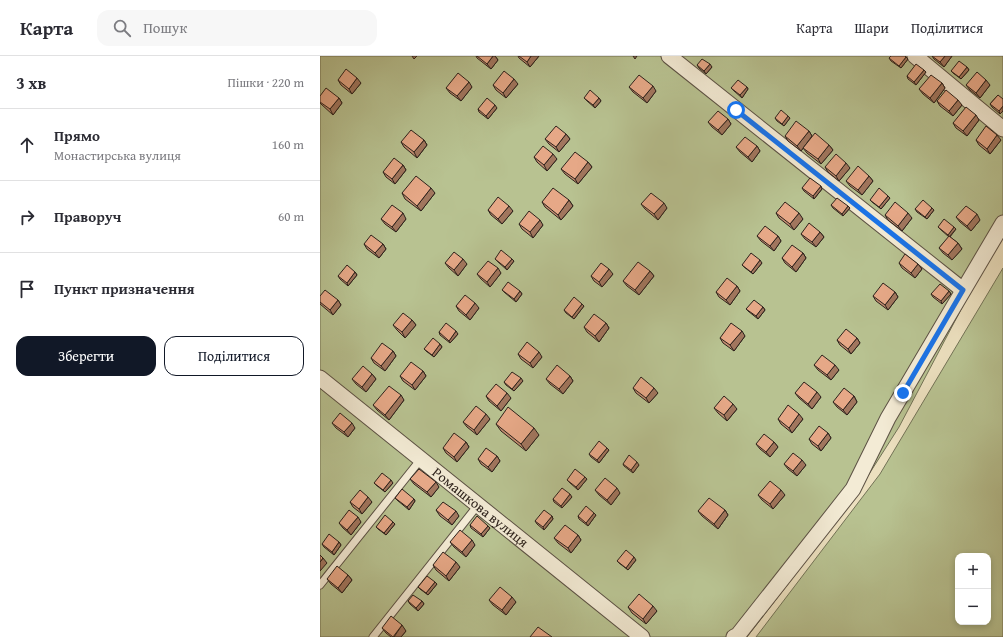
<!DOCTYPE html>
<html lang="uk">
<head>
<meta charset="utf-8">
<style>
	body { margin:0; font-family:"Gentium Book Plus",serif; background:#f7f7f7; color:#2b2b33 }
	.controls { position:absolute; right:12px; bottom:12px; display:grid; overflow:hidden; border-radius:8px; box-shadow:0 2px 6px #0003 }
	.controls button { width:36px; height:36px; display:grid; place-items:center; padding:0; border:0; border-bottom:1px solid #e1e1e2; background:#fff; color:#2b2b33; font:20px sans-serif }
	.stop { position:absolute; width:12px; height:12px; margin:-9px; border:3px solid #1a73e8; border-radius:50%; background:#fff }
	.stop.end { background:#1a73e8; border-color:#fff; box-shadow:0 1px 4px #0008 }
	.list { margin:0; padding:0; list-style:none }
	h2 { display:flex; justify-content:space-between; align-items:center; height:52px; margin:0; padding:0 16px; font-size:17px }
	h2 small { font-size:13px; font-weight:400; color:#7c7c81 }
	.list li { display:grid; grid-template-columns:26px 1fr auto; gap:12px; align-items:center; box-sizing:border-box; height:72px; padding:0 16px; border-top:1px solid #e1e1e2 }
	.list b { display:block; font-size:15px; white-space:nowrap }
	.list p { margin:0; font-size:13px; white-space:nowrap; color:#7c7c81 }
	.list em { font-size:13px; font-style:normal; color:#7c7c81 }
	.actions { display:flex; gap:8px; padding:12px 16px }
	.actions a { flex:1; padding:9px 0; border:1px solid #111827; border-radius:12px; text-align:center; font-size:14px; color:#111827 }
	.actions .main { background:#111827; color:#fff }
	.icon { flex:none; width:22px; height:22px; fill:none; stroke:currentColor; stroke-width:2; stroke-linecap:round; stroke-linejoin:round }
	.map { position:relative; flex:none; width:683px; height:581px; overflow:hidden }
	header { display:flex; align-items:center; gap:24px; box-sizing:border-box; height:56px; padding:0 20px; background:#fff; border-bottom:1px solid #e1e1e2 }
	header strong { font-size:19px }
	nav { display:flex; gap:22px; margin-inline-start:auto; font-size:14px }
	.search { width:280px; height:36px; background:#f7f7f7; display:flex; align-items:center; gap:10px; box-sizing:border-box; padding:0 14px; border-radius:12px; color:#7c7c81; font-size:15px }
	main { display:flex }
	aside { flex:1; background:#fff }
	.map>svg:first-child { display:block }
	.green { fill:#b8c291; stroke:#727256; fill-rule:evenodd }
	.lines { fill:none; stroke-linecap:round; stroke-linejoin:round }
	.service-casing { stroke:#5c5144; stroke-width:9 }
	.minor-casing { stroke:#5c5144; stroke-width:17 }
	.service { stroke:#f3ebd5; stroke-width:7 }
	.minor { stroke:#f3ebd5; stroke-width:15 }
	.wall { fill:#c69074; stroke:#2c211b }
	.shaded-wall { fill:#a1765e; stroke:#2c211b }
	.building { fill:#e6a887; stroke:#2c211b }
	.route { stroke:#1a73e8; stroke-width:5 }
	.labels { text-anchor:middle; stroke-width:4; stroke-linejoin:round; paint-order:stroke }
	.street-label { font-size:14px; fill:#2c211b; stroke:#f3ebd5 }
</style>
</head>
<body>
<header>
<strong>Карта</strong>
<div class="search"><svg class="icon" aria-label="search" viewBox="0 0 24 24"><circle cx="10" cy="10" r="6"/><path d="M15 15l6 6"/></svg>Пошук</div>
<nav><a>Карта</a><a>Шари</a><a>Поділитися</a></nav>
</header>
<main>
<aside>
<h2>3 хв<small>Пішки · 220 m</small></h2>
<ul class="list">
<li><svg class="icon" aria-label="ahead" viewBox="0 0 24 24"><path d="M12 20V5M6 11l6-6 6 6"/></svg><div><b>Прямо</b><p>Монастирська вулиця</p></div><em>160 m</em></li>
<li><svg class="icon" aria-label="right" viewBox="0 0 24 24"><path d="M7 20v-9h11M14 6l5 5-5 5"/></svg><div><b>Праворуч</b></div><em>60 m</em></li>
<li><svg class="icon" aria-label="arrive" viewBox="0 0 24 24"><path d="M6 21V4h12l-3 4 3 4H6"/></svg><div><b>Пункт призначення</b></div></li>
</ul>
<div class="actions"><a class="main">Зберегти</a><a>Поділитися</a></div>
</aside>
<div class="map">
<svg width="683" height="581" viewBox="0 0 683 581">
	<rect width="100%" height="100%" fill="#ece0bf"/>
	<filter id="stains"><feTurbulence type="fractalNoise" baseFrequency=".005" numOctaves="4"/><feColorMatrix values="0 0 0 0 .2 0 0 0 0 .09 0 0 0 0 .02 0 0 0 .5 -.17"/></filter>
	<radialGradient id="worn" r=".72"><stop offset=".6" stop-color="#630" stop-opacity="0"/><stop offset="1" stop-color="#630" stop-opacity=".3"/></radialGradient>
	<path class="green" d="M0 0H683V174L579 371 530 448 427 581H0Z
		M683 212V581H436L560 418ZM638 500H668V566H638Z"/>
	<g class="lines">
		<defs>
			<path id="service" d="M0 529 101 403
				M53 581 158 449"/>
			<g id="minor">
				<path d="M349 0 643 234"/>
				<path d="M595 0 683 73"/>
				<path id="s1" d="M0 322 322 581"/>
				<path d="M414 581 418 579 533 433 568 362 683 167"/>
			</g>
		</defs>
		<use href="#service" class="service-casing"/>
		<use href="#minor" class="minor-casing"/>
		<use href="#service" class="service"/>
		<use href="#minor" class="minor"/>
	</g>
	<path class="wall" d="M156 0H175L178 4 171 13 157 2Z
		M198 0H219L210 11 199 2Z
		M612 0H632L624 11 614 3Z
		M569 2 588 3 581 12 571 5Z
		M377 9 392 11 386 18 379 12Z
		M647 11 649 14 641 23 633 17 631 15Z
		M604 14 606 16 596 29 588 23 587 20Z
		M18 24 41 27 32 38 21 29Z
		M622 27 625 32 614 47 603 38 599 33Z
		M198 28 186 42 176 34 173 29Z
		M646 29H670L660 42 650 34Z
		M152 31 141 45 130 37 126 32Z
		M309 31 336 35 327 47 313 36Z
		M427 31 428 33 422 42 413 34 411 32Z
		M678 39 680 58 672 51 670 48Z
		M0 40 19 42 22 47 13 59 1 48 0 47Z
		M264 42H279L281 45 275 52 266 44Z
		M617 45 642 49 633 60 620 50Z
		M177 52 168 63 159 56 158 53Z
		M468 60 470 62 464 70 457 65 455 62Z
		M408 63 411 68 402 79 392 71 388 66Z
		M659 64 647 80 636 72 633 67Z
		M489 75 492 80 481 95 468 85 465 80Z
		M246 78 250 83 239 96 229 88 225 83Z
		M104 84 107 89 97 102 84 91 81 86Z
		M656 84H681L670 98 659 89Z
		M509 89 513 94 501 108 487 97 483 92Z
		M437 90 440 95 432 106 420 96 416 91Z
		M214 101 237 103 227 115 217 106Z
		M268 106 272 111 258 128 245 118 241 113Z
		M83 109 86 114 75 128 66 121 63 116Z
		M505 111 530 112 519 125 508 116Z
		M549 120 553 125 542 139 530 130 526 125Z
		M482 132 502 133 494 143 484 135Z
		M82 137H115L101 155 85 143Z
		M568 140 570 142 561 153 552 146 550 144Z
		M249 144 253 150 241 164 225 151 222 146Z
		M321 148 347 152 338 164 325 153Z
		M511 149 530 152 523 160 513 152Z
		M595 153 614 154 607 163 597 156Z
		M168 154 193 155 182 168 171 159Z
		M456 157 483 163 474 174 459 162Z
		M565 159 592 162 582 175 568 164Z
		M636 161 660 164 651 175 640 166Z
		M61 163H86L76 176 65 168Z
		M199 168 223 169 213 182 202 173Z
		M618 171H634L636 173 630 181 638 187 642 193 632 204 623 197 619 192 629 181 620 173Z
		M500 176 504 181 496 191 485 183 481 178Z
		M437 180H458L461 185 454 195 441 185Z
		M44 188H63L66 193 59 202 47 193Z
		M483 197 486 202 476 216 465 207 462 202Z
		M175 203H192L194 205 187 214 177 205Z
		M125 207 147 208 138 220 129 212Z
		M442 207 433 218 424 211 422 209Z
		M579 207 598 208 602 213 595 222 582 212Z
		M330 215 334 220 319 239 307 230 303 225Z
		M35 216 37 219 28 230 20 223 18 220Z
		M181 217 170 231 161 223 157 218Z
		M293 218 282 231 274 225 271 220Z
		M417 230 420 235 410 249 399 241 396 236Z
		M182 234 200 235 202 238 196 246 184 236Z
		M629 235 631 238 622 248 613 241 611 238Z
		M575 236 578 241 568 254 556 245 553 240Z
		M18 244 21 249 13 259 0 248V246Z
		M262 248 264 250 254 263 246 257 244 254Z
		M136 250 159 252 150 264 139 255Z
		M443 251 445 254 438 263 428 255 426 253Z
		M92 264 96 269 85 282 77 274 73 269Z
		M286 267 289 272 279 286 267 276 264 271Z
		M119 276 138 278 130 287 120 279Z
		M425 280 414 295 403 287 400 282Z
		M537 282 540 287 531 298 520 289 517 284Z
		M120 288 122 291 114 301 106 295 104 293Z
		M73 295 76 300 65 315 54 307 51 302Z
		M198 298 222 301 213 312 201 303Z
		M494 309 519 314 511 324 498 314Z
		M103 315 106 320 95 334 83 325 80 320Z
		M52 318 56 323 46 336 36 328 32 323Z
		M250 320 253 325 243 338 230 328 226 323Z
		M203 325 194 335 186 329 184 326Z
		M313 332 338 337 329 347 316 337Z
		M475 337 501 341 492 353 479 342Z
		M166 340 191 342 181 355 169 345Z
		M534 340 537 346 527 359 517 351 513 346Z
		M84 344 69 364 57 354 53 349Z
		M394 352 417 353 407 365 398 357Z
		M170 363 157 379 147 371 143 366Z
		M458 363H483L472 377 461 368Z
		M12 367 35 372 28 381 16 372Z
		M176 368 219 379 206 395 181 375Z
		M508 377 511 382 501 395 492 388 489 383Z
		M146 386 149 391 137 406 126 397 123 392Z
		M454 386 458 391 450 401 440 393 436 388Z
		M289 394 279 407 271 401 269 398Z
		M177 400 180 405 172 416 161 408 158 403Z
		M303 408 319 409 313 417 304 410Z
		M464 408 486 409 477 420 468 413Z
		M90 423 119 431 111 441 94 428Z
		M267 423 258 434 249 426 247 424Z
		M54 427H73L65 436 56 429Z
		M275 434 300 437 291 449 279 439Z
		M438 439H465L453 453 442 444Z
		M252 441 242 452 234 446 233 443Z
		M75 442 94 443 95 445 89 454 77 444Z
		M30 446H52L42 458 33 451Z
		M116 454 139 460 132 469 120 460Z
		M405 454 408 459 398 473 382 460 378 455Z
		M276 459 268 470 259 463 258 460Z
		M232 460 233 463 224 474 217 468 215 465Z
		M41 466 31 479 23 472 19 467Z
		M73 466 75 468 66 479 58 473 56 471Z
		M150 469 168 470 170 472 163 481 151 472Z
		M258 479 261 484 251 497 238 487 234 482Z
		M19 486 21 489 14 499 4 491 2 488Z
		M130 486 155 489 146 501 134 491Z
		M316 504 308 514 299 507 297 505Z
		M113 509 140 511 129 525 116 514Z
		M28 519 32 524 22 537 11 528 7 523Z
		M115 526 117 528 108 539 100 533 98 531Z
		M169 544 196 546 186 559 173 549Z
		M88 545H102L104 548 98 555 90 548Z
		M308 551 337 555 326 568 312 557Z
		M62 572 86 575 81 581H71L66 577Z"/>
	<path class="shaded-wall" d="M92 0H97L94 3Z
		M173 0H175L178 4 171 13 167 8Z
		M211 0H219L210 11 207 6Z
		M313 0H317L315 3Z
		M625 0H632L624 11 620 6Z
		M586 1 588 3 581 12 579 10Z
		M390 8 392 11 386 18 384 15Z
		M647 11 649 14 641 23 639 21Z
		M604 14 606 16 596 29 594 26Z
		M37 22 41 27 32 38 29 33Z
		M194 23 198 28 186 42 183 37Z
		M666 24 670 29 660 42 656 37Z
		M149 26 152 31 141 45 137 40Z
		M622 27 625 32 614 47 610 42Z
		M333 30 336 35 327 47 323 42Z
		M427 31 428 33 422 42 420 39Z
		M19 42 22 47 13 59 10 53Z
		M279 42 281 45 275 52 273 49Z
		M638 44 642 49 633 60 629 55Z
		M175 49 177 52 168 63 166 60Z
		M683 50V55L680 58 679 55Z
		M656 59 659 64 647 80 643 75Z
		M468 60 470 62 464 70 462 68Z
		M408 63 411 68 402 79 398 74Z
		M489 75 492 80 481 95 477 90Z
		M246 78 250 83 239 96 236 91Z
		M677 79 681 84 670 98 667 93Z
		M104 84 107 89 97 102 94 96Z
		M509 89 513 94 501 108 498 103Z
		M437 90 440 95 432 106 428 101Z
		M233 98 237 103 227 115 224 109Z
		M268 106 272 111 258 128 255 123Z
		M526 107 530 112 519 125 516 120Z
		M83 109 86 114 75 128 72 123Z
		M549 120 553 125 542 139 538 134Z
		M501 130 502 133 494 143 493 140Z
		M111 132 115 137 101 155 97 150Z
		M568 140 570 142 561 153 559 151Z
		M249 144 253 150 241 164 238 159Z
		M344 147 347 152 338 164 334 158Z
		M189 150 193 155 182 168 178 163Z
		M528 150 530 152 523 160 522 158Z
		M612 152 614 154 607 163 605 161Z
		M83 157 86 163 76 176 72 171Z
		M479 157 483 163 474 174 470 168Z
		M588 157 592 162 582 175 578 170Z
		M657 158 660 164 651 175 647 170Z
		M220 164 223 169 213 182 210 176Z
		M634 171 636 173 629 181 628 179Z
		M500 176 504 181 496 191 492 186Z
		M458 180 461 185 454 195 450 190Z
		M638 187 642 193 632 204 628 199Z
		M63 188 66 193 59 202 55 197Z
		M483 197 486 202 476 216 472 211Z
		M143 203 147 208 138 220 134 214Z
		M192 203 194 205 187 214 185 211Z
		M440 204 442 207 433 218 431 216Z
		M598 208 602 213 595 222 591 217Z
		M178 212 181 217 170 231 167 226Z
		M289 213 293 218 282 231 279 226Z
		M330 215 334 220 319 239 315 234Z
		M35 216 37 219 28 230 27 227Z
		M417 230 420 235 410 249 406 244Z
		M200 235 202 238 196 246 194 243Z
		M629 235 631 238 622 248 621 245Z
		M575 236 578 241 568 254 565 249Z
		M18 244 21 249 13 259 10 254Z
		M155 247 159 252 150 264 146 259Z
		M262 248 264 250 254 263 252 261Z
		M443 251 445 254 438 263 436 260Z
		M92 264 96 269 85 282 82 276Z
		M286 267 289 272 279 286 275 280Z
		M136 275 138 278 130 287 129 285Z
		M422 275 425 280 414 295 410 289Z
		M537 282 540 287 531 298 528 293Z
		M120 288 122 291 114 301 112 299Z
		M73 295 76 300 65 315 61 310Z
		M219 296 222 301 213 312 210 307Z
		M515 309 519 314 511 324 507 319Z
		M103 315 106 320 95 334 92 329Z
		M52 318 56 323 46 336 42 331Z
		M250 320 253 325 243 338 239 333Z
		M201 322 203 325 194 335 192 333Z
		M334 332 338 337 329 347 326 342Z
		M497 336 501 341 492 353 488 348Z
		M187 337 191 342 181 355 177 350Z
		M81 339 84 344 69 364 65 359Z
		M534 340 537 346 527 359 523 354Z
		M413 348 417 353 407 365 404 359Z
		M166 358 170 363 157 379 154 374Z
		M479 358 483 363 472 377 469 372Z
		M32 367 35 372 28 381 24 376Z
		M214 372 219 379 206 395 201 388Z
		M508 377 511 382 501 395 498 390Z
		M146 386 149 391 137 406 134 401Z
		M454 386 458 391 450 401 446 396Z
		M287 392 289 394 279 407 277 404Z
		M177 400 180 405 172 416 168 411Z
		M482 404 486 409 477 420 473 415Z
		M317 406 319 409 313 417 311 414Z
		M265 421 267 423 258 434 256 431Z
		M71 424 73 427 65 436 63 434Z
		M116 426 119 431 111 441 107 436Z
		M297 432 300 437 291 449 287 444Z
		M461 434 465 439 453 453 450 448Z
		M250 438 252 441 242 452 241 450Z
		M48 441 52 446 42 458 39 453Z
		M94 443 95 445 89 454 87 451Z
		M405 454 408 459 398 473 394 468Z
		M136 455 139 460 132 469 128 464Z
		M274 457 276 459 268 470 266 467Z
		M232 460 233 463 224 474 223 471Z
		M38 461 41 466 31 479 27 474Z
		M73 466 75 468 66 479 64 477Z
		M168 470 170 472 163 481 161 478Z
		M258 479 261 484 251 497 248 492Z
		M152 484 155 489 146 501 142 496Z
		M19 486 21 489 14 499 12 496Z
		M314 501 316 504 308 514 306 512Z
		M3 502 7 507 0 515V506Z
		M136 506 140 511 129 525 126 520Z
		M28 519 32 524 22 537 18 532Z
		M115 526 117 528 108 539 106 537Z
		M192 541 196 546 186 559 182 554Z
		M102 545 104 548 98 555 96 552Z
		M333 550 337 555 326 568 323 563Z
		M82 569 86 575 81 581H74Z"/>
	<path class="building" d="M157 0H173L167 8Z
		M199 0H211L207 6Z
		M571 0H585L586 1 579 10 569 2Z
		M612 0H625L620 6Z
		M382 3 390 8 384 15 377 9Z
		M639 5 647 11 639 21 631 15Z
		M596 8 604 14 594 26 587 20Z
		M26 13 37 22 29 33 18 24Z
		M184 15 194 23 183 37 173 29Z
		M657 16 666 24 656 37 646 29Z
		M138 17 149 26 137 40 126 32Z
		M319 19 333 30 323 42 309 31Z
		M611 19 622 27 610 42 599 33Z
		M418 24 427 31 420 39 411 32Z
		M6 32 19 42 10 53 0 46V40Z
		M270 34 279 42 273 49 264 42Z
		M626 34 638 44 629 55 617 45Z
		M678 39 683 43V50L679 55 670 48Z
		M167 42 175 49 166 60 158 53Z
		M646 51 656 59 643 75 633 67Z
		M461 54 468 60 462 68 455 62Z
		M398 55 408 63 398 74 388 66Z
		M476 65 489 75 477 90 465 80Z
		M236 70 246 78 236 91 225 83Z
		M666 70 677 79 667 93 656 84Z
		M91 74 104 84 94 96 81 86Z
		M495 77 509 89 498 103 483 92Z
		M425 81 437 90 428 101 416 91Z
		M223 90 233 98 224 109 214 101Z
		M255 96 268 106 255 123 241 113Z
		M516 98 526 107 516 120 505 111Z
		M74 102 83 109 72 123 63 116Z
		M538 110 549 120 538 134 526 125Z
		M96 120 111 132 97 150 82 137Z
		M490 122 501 130 493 140 482 132Z
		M233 132 249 144 238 159 222 146Z
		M559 132 568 140 559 151 550 144Z
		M331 137 344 147 334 158 321 148Z
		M178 141 189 150 178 163 168 154Z
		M517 142 528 150 522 158 511 149Z
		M603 144 612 152 605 161 595 153Z
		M465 146 479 157 470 168 456 157Z
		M575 146 588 157 578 170 565 159Z
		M72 149 83 157 72 171 61 163Z
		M646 150 657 158 647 170 636 161Z
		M209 155 220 164 210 176 199 168Z
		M624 163 634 171 628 179 618 171Z
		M489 167 500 176 492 186 481 178Z
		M445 170 458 180 450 190 437 180Z
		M51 179 63 188 55 197 44 188Z
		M629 180 638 187 628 199 619 192Z
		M472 189 483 197 472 211 462 202Z
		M181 194 192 203 185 211 175 203Z
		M134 196 143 203 134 214 125 207Z
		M431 197 440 204 431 216 422 209Z
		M585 198 598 208 591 217 579 207Z
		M168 205 178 212 167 226 157 218Z
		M318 206 330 215 315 234 303 225Z
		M281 207 289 213 279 226 271 220Z
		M27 209 35 216 27 227 18 220Z
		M407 222 417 230 406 244 396 236Z
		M188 226 200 235 194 243 182 234Z
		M563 227 575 236 565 249 553 240Z
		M620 228 629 235 621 245 611 238Z
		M5 234 18 244 10 254 0 246V240Z
		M145 239 155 247 146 259 136 250Z
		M254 241 262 248 252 261 244 254Z
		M434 244 443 251 436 260 426 253Z
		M83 257 92 264 82 276 73 269Z
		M274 258 286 267 275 280 264 271Z
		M126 267 136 275 129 285 119 276Z
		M411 267 422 275 410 289 400 282Z
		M526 273 537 282 528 293 517 284Z
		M113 282 120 288 112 299 104 293Z
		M207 286 219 296 210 307 198 298Z
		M62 287 73 295 61 310 51 302Z
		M502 299 515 309 507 319 494 309Z
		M91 306 103 315 92 329 80 320Z
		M237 309 250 320 239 333 226 323Z
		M43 310 52 318 42 331 32 323Z
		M192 316 201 322 192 333 184 326Z
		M321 321 334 332 326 342 313 332Z
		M484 326 497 336 488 348 475 337Z
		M176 328 187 337 177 350 166 340Z
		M69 330 81 339 65 359 53 349Z
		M524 332 534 340 523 354 513 346Z
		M404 340 413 348 404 359 394 352Z
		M468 349 479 358 469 372 458 363Z
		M156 350 166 358 154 374 143 366Z
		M188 351 214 372 201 388 176 368Z
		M20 357 32 367 24 376 12 367Z
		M499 370 508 377 498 390 489 383Z
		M134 377 146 386 134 401 123 392Z
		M444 378 454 386 446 396 436 388Z
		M279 385 287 392 277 404 269 398Z
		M166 392 177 400 168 411 158 403Z
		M473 397 482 404 473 415 464 408Z
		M309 399 317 406 311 414 303 408Z
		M99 413 116 426 107 436 90 423Z
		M255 413 265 421 256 431 247 424Z
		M62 417 71 424 63 434 54 427Z
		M285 422 297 432 287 444 275 434Z
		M450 425 461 434 450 448 438 439Z
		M242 432 250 438 241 450 233 443Z
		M82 433 94 443 87 451 75 442Z
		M40 434 48 441 39 453 30 446Z
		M389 442 405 454 394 468 378 455Z
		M123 446 136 455 128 464 116 454Z
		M266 450 274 457 266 467 258 460Z
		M29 454 38 461 27 474 19 467Z
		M224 454 232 460 223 471 215 465Z
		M65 459 73 466 64 477 56 471Z
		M157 460 168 470 161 478 150 469Z
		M245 469 258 479 248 492 234 482Z
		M140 474 152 484 142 496 130 486Z
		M9 478 19 486 12 496 2 488Z
		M306 494 314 501 306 512 297 505Z
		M123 496 136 506 126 520 113 509Z
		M0 499 3 502 0 506Z
		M17 510 28 519 18 532 7 523Z
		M107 520 115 526 106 537 98 531Z
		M180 531 192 541 182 554 169 544Z
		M319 538 333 550 323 563 308 551Z
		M93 539 102 545 96 552 88 545Z
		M71 560 82 569 73 581 62 572Z
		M218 571 232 581H210Z"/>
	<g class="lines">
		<path class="route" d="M416 54 643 234 583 337"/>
	</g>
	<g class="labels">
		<g class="street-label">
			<text dy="5" stroke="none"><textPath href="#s1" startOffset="206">Ромашкова вулиця</textPath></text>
		</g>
	</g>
	<rect width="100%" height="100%" filter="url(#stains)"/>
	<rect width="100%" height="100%" fill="url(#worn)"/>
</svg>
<div class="controls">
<button>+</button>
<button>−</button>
</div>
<div class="stop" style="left:416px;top:54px"></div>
<div class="stop end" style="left:583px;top:337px"></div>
</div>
</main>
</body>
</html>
